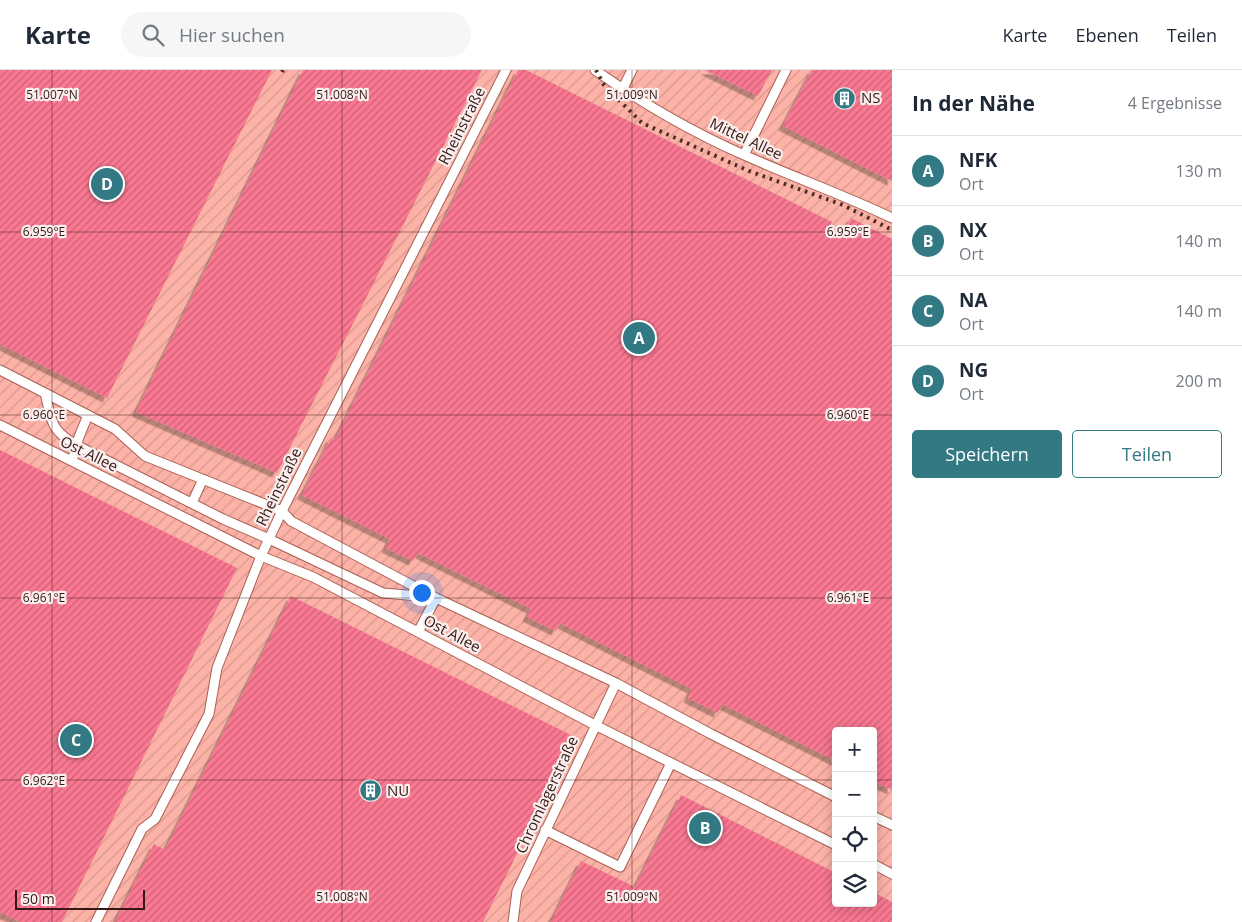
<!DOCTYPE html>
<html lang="de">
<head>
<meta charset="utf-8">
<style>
	body { margin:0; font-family:"Open Sans",sans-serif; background:#f6f6f7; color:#1f2937 }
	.controls { position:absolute; right:15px; bottom:15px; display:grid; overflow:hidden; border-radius:5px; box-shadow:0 2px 12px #0003 }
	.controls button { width:45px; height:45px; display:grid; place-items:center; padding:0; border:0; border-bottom:1px solid #e0e1e3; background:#fff; color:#1f2937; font:25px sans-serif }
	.scale { position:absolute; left:15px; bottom:12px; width:130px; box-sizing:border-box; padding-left:5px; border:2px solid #361713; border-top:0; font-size:14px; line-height:18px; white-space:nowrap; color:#361713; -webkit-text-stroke:4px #f8efee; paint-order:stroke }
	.you { position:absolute; left:421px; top:522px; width:18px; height:18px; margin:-12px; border:4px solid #fff; border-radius:50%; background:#1a73e8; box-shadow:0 0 0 8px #1a73e833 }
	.badge { display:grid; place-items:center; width:32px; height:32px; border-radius:50%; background:#327984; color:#fff; font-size:16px; font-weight:700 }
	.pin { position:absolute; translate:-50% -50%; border:2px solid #fff; box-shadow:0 1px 5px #0006 }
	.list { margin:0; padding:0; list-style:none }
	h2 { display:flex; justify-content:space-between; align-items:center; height:65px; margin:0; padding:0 20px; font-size:21px }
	h2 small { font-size:16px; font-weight:400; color:#747a83 }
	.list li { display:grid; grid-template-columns:32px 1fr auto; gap:15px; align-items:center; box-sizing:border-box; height:70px; padding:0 20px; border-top:1px solid #e0e1e3 }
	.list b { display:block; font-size:19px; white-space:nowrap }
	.list p { margin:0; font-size:16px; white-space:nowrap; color:#747a83 }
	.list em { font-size:16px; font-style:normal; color:#747a83 }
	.actions { display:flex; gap:10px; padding:15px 20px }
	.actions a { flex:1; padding:11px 0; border:1px solid #327984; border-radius:5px; text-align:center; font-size:18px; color:#327984 }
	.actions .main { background:#327984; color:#fff }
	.icon { flex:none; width:28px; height:28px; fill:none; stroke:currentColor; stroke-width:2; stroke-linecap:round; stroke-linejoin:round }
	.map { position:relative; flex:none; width:892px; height:852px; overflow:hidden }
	header { display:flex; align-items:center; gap:30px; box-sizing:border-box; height:70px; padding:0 25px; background:#fff; border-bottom:1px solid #e0e1e3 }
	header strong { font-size:24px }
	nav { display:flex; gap:28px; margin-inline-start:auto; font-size:18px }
	.search { width:350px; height:45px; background:#f6f6f7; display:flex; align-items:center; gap:12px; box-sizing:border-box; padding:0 18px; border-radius:28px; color:#747a83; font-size:19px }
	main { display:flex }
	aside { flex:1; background:#fff }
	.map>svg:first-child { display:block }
	.industrial { fill:url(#industrial-furrows); fill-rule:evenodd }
	.building { fill:url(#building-hatch); filter:url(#shadow) }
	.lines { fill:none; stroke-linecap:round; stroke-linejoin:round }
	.lane-casing { stroke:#aa5f53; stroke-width:11 }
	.lane { stroke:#fff; stroke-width:9 }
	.rail { stroke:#4c2a26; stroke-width:4; stroke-dasharray:2.5 5; stroke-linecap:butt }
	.ticks { fill:none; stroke:#361713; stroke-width:1; stroke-opacity:0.45 }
	.labels { text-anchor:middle; stroke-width:4.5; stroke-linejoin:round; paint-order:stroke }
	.poi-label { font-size:15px; fill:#361713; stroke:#f8efee; text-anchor:start }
	.street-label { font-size:15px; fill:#361713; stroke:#f8efee }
	.ticks-label { font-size:12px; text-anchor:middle; fill:#361713; stroke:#f8efee; stroke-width:4.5; stroke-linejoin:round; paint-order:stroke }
</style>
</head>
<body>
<header>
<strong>Karte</strong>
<div class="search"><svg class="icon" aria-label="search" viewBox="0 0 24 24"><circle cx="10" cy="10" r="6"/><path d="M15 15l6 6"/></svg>Hier suchen</div>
<nav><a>Karte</a><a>Ebenen</a><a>Teilen</a></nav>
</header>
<main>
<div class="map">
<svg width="892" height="852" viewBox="0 0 892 852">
	<defs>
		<pattern id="industrial-furrows" width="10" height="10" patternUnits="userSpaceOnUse" patternTransform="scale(1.25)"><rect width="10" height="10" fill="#fcb2a6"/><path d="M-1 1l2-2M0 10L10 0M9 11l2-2" fill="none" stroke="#d9988e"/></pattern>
		<pattern id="building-hatch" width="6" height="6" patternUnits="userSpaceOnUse" patternTransform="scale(1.25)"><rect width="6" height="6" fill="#fa7892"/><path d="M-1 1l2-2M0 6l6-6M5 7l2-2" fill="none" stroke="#cb6176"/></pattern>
		<filter id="shadow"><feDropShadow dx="-4.5" dy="4.5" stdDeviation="0" flood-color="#0004"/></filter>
	</defs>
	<rect width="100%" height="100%" fill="#f6c3ba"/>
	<path class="industrial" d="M0 0H892V852H0ZM836 661H873V833H836Z"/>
	<path class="building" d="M0 0H272L107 328 0 274Z
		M303 0H482L277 403 136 342Z
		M518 0H526L832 152 830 156 844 162 851 148 892 169V720L873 711V661H836V691L722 634 718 643 688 628 692 619 560 553 556 561 527 547 531 539 418 483 413 491 386 478 390 469 302 425 331 368 335 370Z
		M705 0H772L758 26Z
		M812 0H892V111L783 56Z
		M0 380 237 498 62 852H20L0 842Z
		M291 526 575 667 483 852H115L154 774 165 780Z
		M681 725 836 803V833H873V822L892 832V852H551L581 791 635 817Z"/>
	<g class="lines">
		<defs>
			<path id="lane" d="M595 0C642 33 692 62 744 85 793 107 844 125 892 148
				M623 18 632 0
				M744 85 786 0
				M0 300 115 359 145 386 282 441 291 451 436 528 616 613 711 664 836 727
				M45 323C52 351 50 360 76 375L223 449 269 469 383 523 431 527
				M0 355 261 486 313 507 595 655 836 775
				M72 391 79 367 88 345
				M192 433 203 409
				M418 562 436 528
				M873 746 892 755
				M545 760 620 797 671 693
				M873 794 892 804
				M96 852 142 759 155 749 209 644 217 598 261 486 282 441 506 0
				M513 852 517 821 616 613"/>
		</defs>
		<use href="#lane" class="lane-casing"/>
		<use href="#lane" class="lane"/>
		<path class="rail" d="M596 0 604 15 642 53 749 101 843 135 892 160
			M282 2 283 0"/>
	</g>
	<path class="ticks" d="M52 0V852M342 0V852M632 0V852M0 162H892M0 345H892M0 528H892M0 710H836M873 710H892"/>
	<defs>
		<symbol id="building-disc" viewBox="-11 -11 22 22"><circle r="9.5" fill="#327984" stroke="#f8efee"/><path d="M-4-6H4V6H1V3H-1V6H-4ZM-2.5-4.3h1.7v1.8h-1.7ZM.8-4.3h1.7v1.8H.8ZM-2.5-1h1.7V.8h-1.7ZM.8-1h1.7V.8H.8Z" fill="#fff"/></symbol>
	</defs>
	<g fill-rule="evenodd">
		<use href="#building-disc" x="832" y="16" width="25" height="25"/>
		<use href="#building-disc" x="358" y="708" width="25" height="25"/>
	</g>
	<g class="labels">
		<g class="poi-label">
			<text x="861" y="33">NS</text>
			<text x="387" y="726">NU</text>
		</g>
		<g class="street-label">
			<text transform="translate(462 56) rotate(-63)" y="5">Rheinstraße</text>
			<text transform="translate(746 69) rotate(25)" y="5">Mittel Allee</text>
			<text transform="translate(89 384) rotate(26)" y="5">Ost Allee</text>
			<text transform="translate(279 417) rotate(-64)" y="5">Rheinstraße</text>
			<text transform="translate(452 564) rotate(28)" y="5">Ost Allee</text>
			<text transform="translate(547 725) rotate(-65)" y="5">Chromlagerstraße</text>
		</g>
	</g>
	<g class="ticks-label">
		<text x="52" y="29">51.007°N</text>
		<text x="342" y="29">51.008°N</text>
		<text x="632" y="29">51.009°N</text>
		<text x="848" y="166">6.959°E</text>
		<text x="44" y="166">6.959°E</text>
		<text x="848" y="349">6.960°E</text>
		<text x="44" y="349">6.960°E</text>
		<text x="848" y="532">6.961°E</text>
		<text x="44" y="532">6.961°E</text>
		<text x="44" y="715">6.962°E</text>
		<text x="342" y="831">51.008°N</text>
		<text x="632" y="831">51.009°N</text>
	</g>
</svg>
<div class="controls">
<button>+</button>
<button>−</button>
<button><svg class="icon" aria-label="locate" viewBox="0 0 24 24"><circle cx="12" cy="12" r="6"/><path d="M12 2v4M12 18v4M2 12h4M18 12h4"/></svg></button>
<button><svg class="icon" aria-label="layers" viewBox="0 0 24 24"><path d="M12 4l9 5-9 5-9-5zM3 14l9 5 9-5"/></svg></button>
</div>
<div class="scale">50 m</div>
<div class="you"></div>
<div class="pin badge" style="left:639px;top:268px">A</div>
<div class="pin badge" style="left:705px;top:758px">B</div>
<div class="pin badge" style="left:76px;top:670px">C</div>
<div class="pin badge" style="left:107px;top:114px">D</div>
</div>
<aside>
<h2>In der Nähe<small>4 Ergebnisse</small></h2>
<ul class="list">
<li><span class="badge">A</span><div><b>NFK</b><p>Ort</p></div><em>130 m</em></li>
<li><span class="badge">B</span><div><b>NX</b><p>Ort</p></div><em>140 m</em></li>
<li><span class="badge">C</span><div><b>NA</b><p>Ort</p></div><em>140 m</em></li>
<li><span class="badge">D</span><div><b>NG</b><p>Ort</p></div><em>200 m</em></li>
</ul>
<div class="actions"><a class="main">Speichern</a><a>Teilen</a></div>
</aside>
</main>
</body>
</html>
